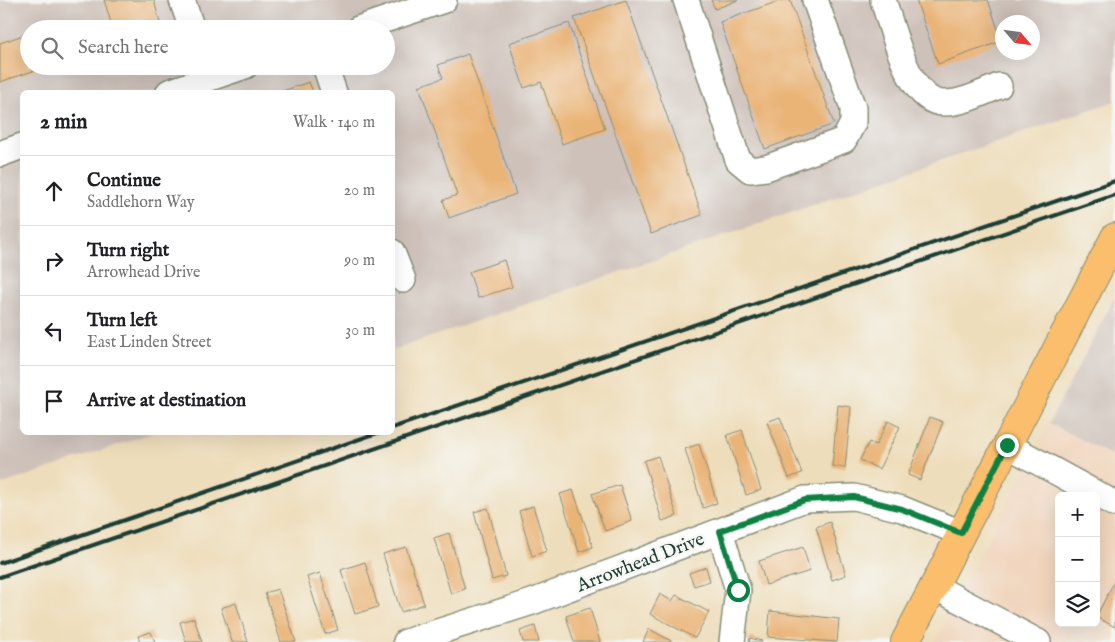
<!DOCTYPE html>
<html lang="en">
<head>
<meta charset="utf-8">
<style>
	body { margin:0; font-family:"IM FELL English",serif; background:#f6f6f6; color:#202124 }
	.controls { position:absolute; right:15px; bottom:15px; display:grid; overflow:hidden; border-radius:8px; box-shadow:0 5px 20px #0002 }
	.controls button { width:45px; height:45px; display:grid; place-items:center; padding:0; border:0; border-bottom:1px solid #e0e0e0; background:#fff; color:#202124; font:25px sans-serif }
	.compass { position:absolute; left:995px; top:15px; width:45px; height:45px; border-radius:50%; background:#fff; box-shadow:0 5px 20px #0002; rotate:118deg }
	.stop { position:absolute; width:15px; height:15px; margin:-11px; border:4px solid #0b8043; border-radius:50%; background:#fff }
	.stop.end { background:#0b8043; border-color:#fff; box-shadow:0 1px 5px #0008 }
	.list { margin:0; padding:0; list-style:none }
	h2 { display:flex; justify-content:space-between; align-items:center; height:65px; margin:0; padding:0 20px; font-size:21px }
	h2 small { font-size:16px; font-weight:400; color:#757577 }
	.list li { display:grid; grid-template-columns:32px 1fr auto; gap:15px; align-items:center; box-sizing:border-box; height:70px; padding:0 20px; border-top:1px solid #e0e0e0 }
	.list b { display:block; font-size:19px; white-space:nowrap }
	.list p { margin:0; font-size:16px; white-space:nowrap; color:#757577 }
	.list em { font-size:16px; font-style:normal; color:#757577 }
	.icon { flex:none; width:28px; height:28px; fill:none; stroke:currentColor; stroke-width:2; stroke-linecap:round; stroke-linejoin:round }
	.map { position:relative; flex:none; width:1115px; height:642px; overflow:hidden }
	.search { position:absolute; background:#fff; box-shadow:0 5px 20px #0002; left:20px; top:20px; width:375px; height:55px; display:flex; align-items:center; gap:12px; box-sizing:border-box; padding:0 18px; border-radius:28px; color:#757577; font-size:19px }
	.panel { position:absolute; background:#fff; box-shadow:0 5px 20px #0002; left:20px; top:90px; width:375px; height:345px; border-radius:8px }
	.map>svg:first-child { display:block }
	.built { fill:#f1d5bd; fill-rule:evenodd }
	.industrial { fill:#cec1ba; fill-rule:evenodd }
	.building { fill:#eab477 }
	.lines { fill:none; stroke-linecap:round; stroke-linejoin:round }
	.minor-casing { stroke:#868d77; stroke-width:28 }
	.major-casing { stroke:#868d77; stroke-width:30 }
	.minor { stroke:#fff; stroke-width:25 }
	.major { stroke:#fabe6d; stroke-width:28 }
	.rail { stroke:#1f3d34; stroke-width:4 }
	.route { stroke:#0b8043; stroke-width:6 }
	.labels { text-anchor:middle; stroke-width:5; stroke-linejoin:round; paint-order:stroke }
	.street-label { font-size:19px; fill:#1f3d34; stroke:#f6f6f2 }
</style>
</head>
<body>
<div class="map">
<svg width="1115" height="642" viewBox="0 0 1115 642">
	<rect width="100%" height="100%" fill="#f6f6f2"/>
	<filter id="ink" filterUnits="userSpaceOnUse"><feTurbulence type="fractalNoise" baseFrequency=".02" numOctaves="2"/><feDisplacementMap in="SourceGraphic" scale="10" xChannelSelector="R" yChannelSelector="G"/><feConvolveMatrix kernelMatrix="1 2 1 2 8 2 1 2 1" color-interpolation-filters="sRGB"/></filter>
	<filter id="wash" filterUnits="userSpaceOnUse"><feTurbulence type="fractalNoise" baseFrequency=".0096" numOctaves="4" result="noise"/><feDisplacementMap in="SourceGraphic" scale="20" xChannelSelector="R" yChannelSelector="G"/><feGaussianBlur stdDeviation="1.12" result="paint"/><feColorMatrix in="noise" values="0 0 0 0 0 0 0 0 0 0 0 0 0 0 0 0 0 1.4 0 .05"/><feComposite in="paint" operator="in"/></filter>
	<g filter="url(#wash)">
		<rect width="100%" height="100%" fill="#eeddba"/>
		<path class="built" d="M1049 423 1115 457V642H935ZM1059 496H1096V623H1059Z"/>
		<path class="industrial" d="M0 0H1115V101L393 350 392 92H22V432L152 433 0 485ZM1002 22H1032V52H1002ZM29 29H386V66H29Z
			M1115 297V457L1049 423Z"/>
		<g id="blocks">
			<path class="building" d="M104 0H154L160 23 140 29H113Z
				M626 0 702 215 651 234 574 18Z
				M711 0H738L715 9Z
				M782 0H790L834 124 765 149 720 22Z
				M916 0H988L1002 41 938 64Z
				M569 23 605 129 562 144 541 82 524 88 509 43Z
				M29 33V66L45 67 0 82V43Z
				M468 54 516 194 449 218 443 200 457 195 419 86 443 78 438 65Z
				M309 82 313 92H280Z
				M504 260 512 287 478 298 469 272Z
				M838 405 851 407 845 468 832 466Z
				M780 417 802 473 789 478 767 422Z
				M930 417 943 422 920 480 908 475Z
				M888 421 900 427 879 469 860 460 869 442 876 445Z
				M742 430 761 490 746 495 727 435Z
				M699 444 717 503 703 508 685 449Z
				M658 456 677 516 662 521 644 461Z
				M620 485 632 521 605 531 592 494Z
				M573 490 593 547 579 552 560 494Z
				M533 506 547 551 532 556 519 511Z
				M488 508 506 576 492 580 474 512Z
				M830 522 846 575 832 580 816 527Z
				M449 533 465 589 451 594 434 538Z
				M406 547 424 604 401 612 383 554Z
				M803 547 810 571 766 585 759 561Z
				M365 562 378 607 355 614 341 570Z
				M706 567 710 581 694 586 689 573Z
				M320 573 338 630 325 634 307 577Z
				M1115 580V627L1096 617Z
				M278 589 296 642H281L265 593Z
				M660 594 672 601 676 595 709 612 695 638 650 614Z
				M236 603 248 642H232L221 608Z
				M590 608 600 642H574L566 616Z
				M770 611 839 619 837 642 768 637Z
				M194 618 202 642H186L180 622Z
				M535 626 539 642H523L520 631Z
				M649 629 673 642H643Z
				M151 632 155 642H140L138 636Z
				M750 638 762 641V642H749Z"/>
		</g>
	</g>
	<g filter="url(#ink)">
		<use href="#blocks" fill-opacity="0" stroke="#868d77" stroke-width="1"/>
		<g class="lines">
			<defs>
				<path id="minor" d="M182 0 192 29
					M686 0 738 160 750 170 766 168 844 140 853 123V108L815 0
					M883 0C893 28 908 103 944 103 963 103 982 93 999 86
					M358 29 444 0
					M325 66 334 92
					M169 92 245 66
					M0 154 22 146
					M392 252 403 280
					M1007 445 1115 504
					M720 531 738 590 732 642
					M933 586 1038 642
					M406 642 532 602 805 499 854 497 902 509 961 533"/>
				<path id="major" d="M905 642 1115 237"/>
			</defs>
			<use href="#minor" class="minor-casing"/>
			<use href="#major" class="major-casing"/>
			<use href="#minor" class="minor"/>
			<use href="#major" class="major"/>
			<path class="rail" d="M392 428 1115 181
				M0 563 380 432
				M0 577 1115 195"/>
		</g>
	</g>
	<g class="lines" filter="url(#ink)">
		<path class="route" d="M738 590 720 531 805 500 854 497 902 509 961 533 1007 445"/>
	</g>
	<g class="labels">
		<g class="street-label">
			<text transform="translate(640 561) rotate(-21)" y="7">Arrowhead Drive</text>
		</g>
	</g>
</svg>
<div class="controls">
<button>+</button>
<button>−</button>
<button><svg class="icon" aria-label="layers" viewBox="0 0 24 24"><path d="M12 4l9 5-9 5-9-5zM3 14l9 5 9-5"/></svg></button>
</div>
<svg class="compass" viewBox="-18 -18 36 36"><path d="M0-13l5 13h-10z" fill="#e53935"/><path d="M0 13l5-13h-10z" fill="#757577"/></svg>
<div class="stop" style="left:738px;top:590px"></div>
<div class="stop end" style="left:1007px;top:445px"></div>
<div class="search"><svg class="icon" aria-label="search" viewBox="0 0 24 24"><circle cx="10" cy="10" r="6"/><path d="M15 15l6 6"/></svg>Search here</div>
<section class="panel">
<h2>2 min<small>Walk · 140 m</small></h2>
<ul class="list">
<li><svg class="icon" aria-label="ahead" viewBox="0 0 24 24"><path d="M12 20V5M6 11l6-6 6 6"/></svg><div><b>Continue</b><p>Saddlehorn Way</p></div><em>20 m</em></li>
<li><svg class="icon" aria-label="right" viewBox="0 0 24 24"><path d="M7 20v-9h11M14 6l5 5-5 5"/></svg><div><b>Turn right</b><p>Arrowhead Drive</p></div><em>90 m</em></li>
<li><svg class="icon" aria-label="left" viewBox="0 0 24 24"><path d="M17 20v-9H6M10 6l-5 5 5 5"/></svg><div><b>Turn left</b><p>East Linden Street</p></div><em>30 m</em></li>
<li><svg class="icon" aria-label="arrive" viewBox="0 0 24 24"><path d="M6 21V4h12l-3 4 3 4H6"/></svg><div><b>Arrive at destination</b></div></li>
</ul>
</section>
</div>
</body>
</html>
